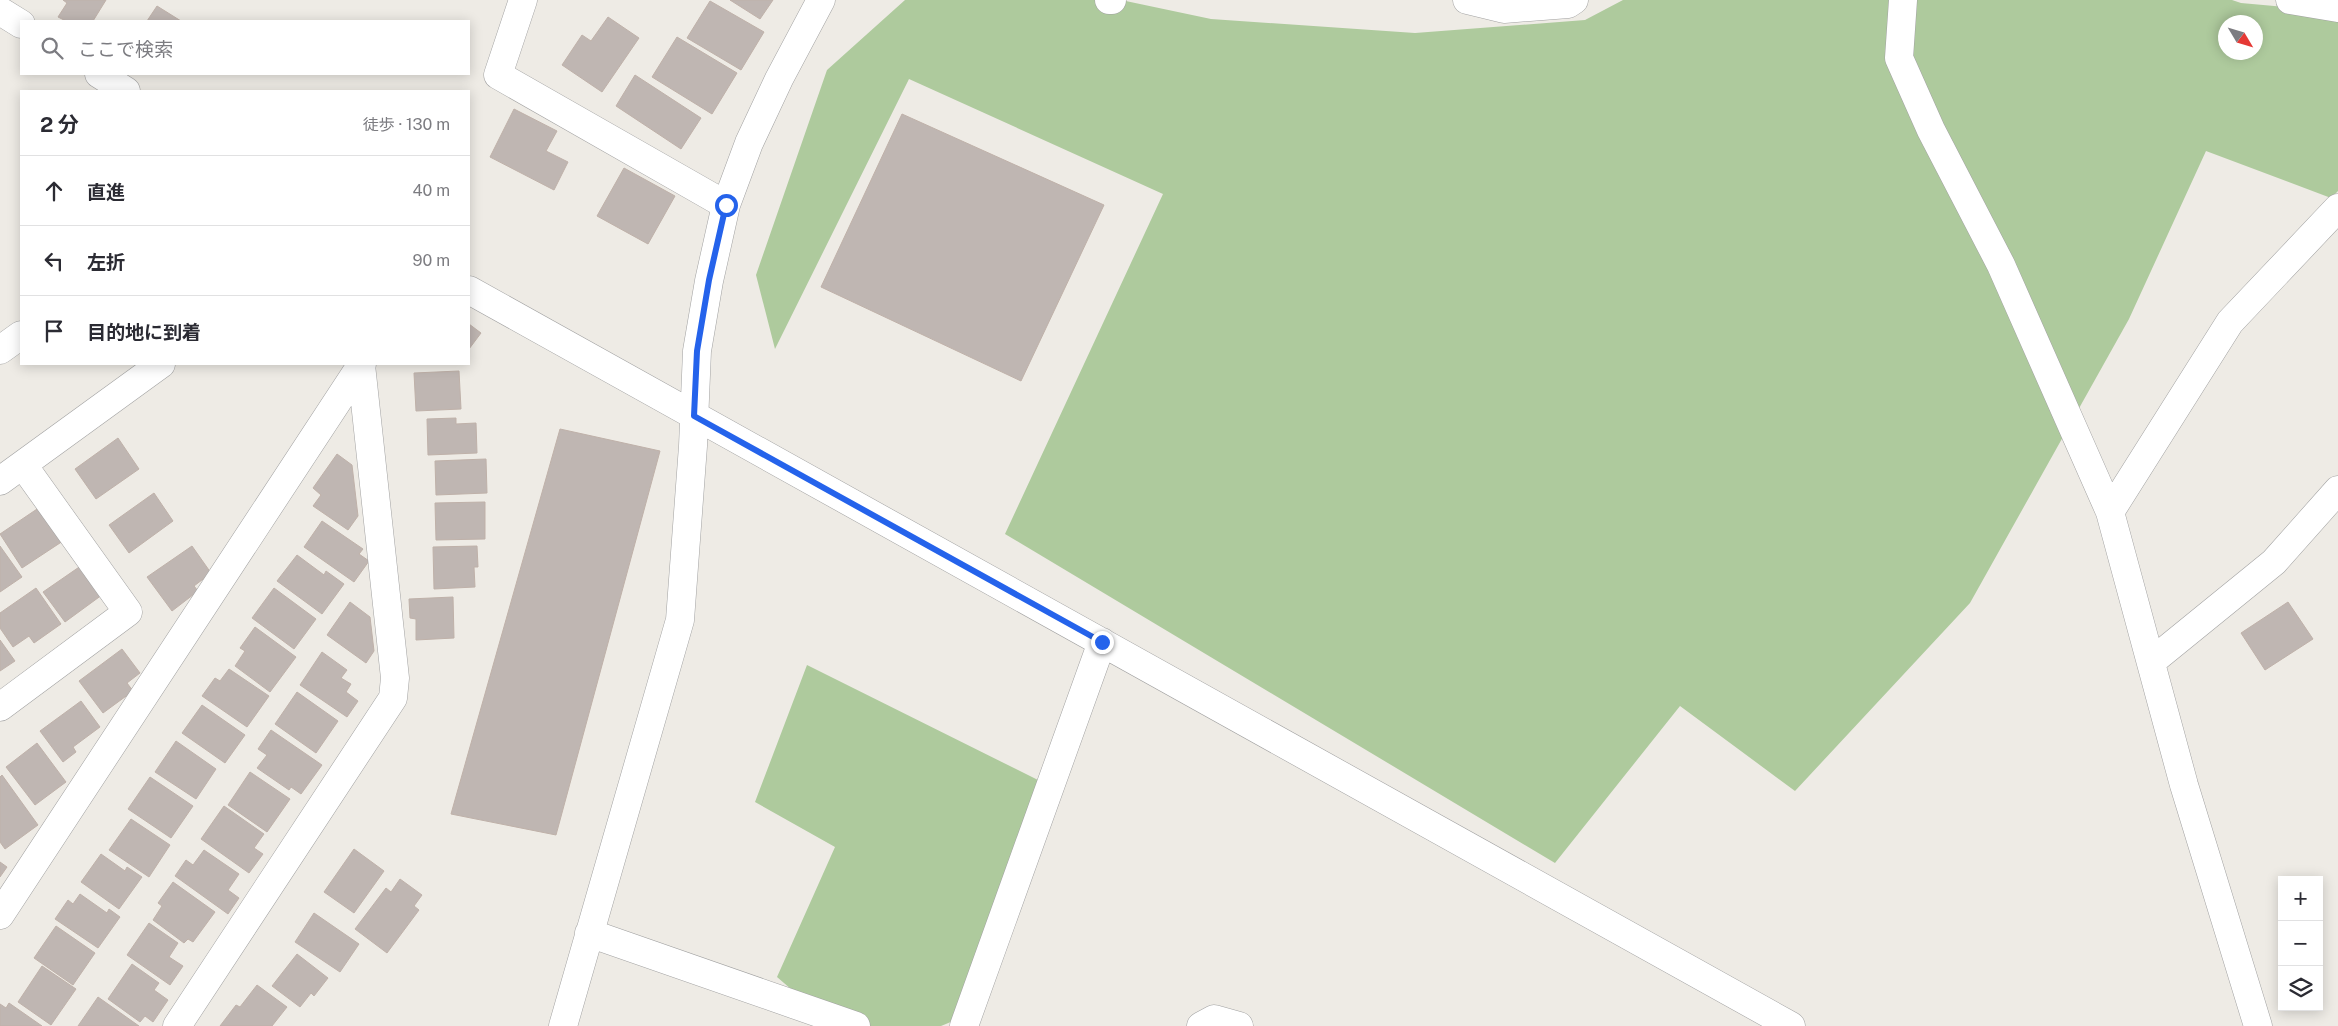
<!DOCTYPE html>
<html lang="ja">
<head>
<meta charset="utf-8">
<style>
	body { margin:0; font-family:"Public Sans","Noto Sans JP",sans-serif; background:#f2f2f3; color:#2b2b33 }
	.controls { position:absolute; right:15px; bottom:15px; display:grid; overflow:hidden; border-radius:0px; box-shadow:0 2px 12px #0003 }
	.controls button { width:45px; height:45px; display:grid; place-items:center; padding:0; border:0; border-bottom:1px solid #e1e1e2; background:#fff; color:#2b2b33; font:25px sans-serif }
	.compass { position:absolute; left:2218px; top:15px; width:45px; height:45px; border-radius:50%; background:#fff; box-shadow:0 2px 12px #0003; rotate:128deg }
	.stop { position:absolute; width:15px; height:15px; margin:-11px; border:4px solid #2563eb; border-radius:50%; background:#fff }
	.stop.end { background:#2563eb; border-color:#fff; box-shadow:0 1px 5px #0008 }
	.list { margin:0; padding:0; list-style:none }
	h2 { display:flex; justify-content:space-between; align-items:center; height:65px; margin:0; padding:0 20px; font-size:21px }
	h2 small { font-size:16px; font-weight:400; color:#7c7c81 }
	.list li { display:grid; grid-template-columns:32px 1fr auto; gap:15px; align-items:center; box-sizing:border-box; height:70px; padding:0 20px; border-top:1px solid #e1e1e2 }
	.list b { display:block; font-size:19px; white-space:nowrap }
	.list em { font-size:16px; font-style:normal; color:#7c7c81 }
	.icon { flex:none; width:28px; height:28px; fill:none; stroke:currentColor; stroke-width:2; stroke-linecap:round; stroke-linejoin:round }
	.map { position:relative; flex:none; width:2338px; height:1026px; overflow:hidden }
	.search { position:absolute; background:#fff; box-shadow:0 2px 12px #0003; left:20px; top:20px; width:450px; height:55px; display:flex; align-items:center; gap:12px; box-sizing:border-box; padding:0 18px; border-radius:0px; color:#7c7c81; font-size:19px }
	.panel { position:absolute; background:#fff; box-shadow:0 2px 12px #0003; left:20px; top:90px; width:450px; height:275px; border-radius:0px }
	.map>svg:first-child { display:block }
	.forest { fill:#aeca9d; fill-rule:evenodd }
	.building { fill:#bfb6b2; stroke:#bfb1a9 }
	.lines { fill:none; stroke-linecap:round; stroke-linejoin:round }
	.minor-casing { stroke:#a2a2a2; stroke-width:29 }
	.minor { stroke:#fff; stroke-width:28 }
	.route { stroke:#2563eb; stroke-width:6 }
</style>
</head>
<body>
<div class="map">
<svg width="2338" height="1026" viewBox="0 0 2338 1026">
	<rect width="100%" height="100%" fill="#eeebe5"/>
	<path class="forest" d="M905 0H1121L1211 19 1415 33 1585 20 1623 0H2232L2241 3 2338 12V191L2331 198 2206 151 2129 319 1970 603 1795 791 1680 706 1555 863 1005 534 1163 194 909 79 775 349 756 275 827 70ZM2226 22H2256V52H2226Z
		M807 665 1044 783 985 1008 941 1026H834L777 977 835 847 755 802Z"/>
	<path class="building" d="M63 0H106L93 21H66L58 17 67 3Z
		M730 0H773L760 19Z
		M710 1 764 32 741 70 687 38Z
		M157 6 181 21H147Z
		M608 17 639 38 602 92 562 65 582 35 591 41Z
		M677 37 737 73 712 114 652 77Z
		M635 75 701 118 681 149 616 106Z
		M514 109 557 131 546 151 568 162 554 190 490 157Z
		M902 114 1104 205 1021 381 821 287Z
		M624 168 675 196 648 244 597 216Z
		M469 324 481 333 469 349Z
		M459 371 461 409 416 411 414 373Z
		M456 418V424L476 423 477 453 428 455 427 419Z
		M560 429 660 451 556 835 451 814Z
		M118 438 139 469 96 499 75 469Z
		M337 454 352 465 358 516 348 530 313 506 321 495 313 488Z
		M486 459 487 493 436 495 435 461Z
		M154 493 173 521 129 553 109 525Z
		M485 502V539L436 540 435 503Z
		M43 505 66 539 22 568 0 534Z
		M322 521 363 549 359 554 369 561 354 582 304 547Z
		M0 546 22 577 0 592Z
		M192 546 211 573 194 586 198 591 172 611 147 577Z
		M477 546 478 567H474L475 587 434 589 433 547Z
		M297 555 324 575 326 571 344 584 322 614 277 581Z
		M85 563 106 592 65 622 43 592Z
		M36 588 61 624 34 643 29 636 13 647 0 628V613Z
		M274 588 316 619 294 649 252 618Z
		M453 597 454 638 416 640V619L410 618 409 599Z
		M350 602 370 617 374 651 366 663 327 635Z
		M2288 602 2313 639 2265 670 2241 633Z
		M255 627 296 657 270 692 235 666 245 651 240 648Z
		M0 640 15 661 0 671Z
		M122 649 140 673 127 683 133 691 103 713 79 681Z
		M322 652 347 670 341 678 351 684 346 692 358 701 347 717 300 685Z
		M229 669 269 696 247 727 202 696 215 678 220 681Z
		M297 692 338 721 316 753 275 724Z
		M81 701 100 727 73 747 76 752 63 762 40 731Z
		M202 705 245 735 225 763 182 733Z
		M271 730 322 765 301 794 291 787 289 790 257 768 267 755 258 749Z
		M176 741 216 769 196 799 155 772Z
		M37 743 66 782 35 805 6 767Z
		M250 772 290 799 267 832 228 805Z
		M2 775 38 825 5 849 0 842V777Z
		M150 777 193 806 171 838 128 809Z
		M224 806 264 834 254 848 263 854 249 873 201 839Z
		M131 819 170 845 149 877 109 850Z
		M354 849 384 871 354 913 324 892Z
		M204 850 239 874 228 890 239 898 228 914 175 876 186 860 193 865Z
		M101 854 125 871 127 867 142 877 119 909 81 882Z
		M0 862 7 867 0 877Z
		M400 879 422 895 414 906 419 910 387 953 355 929 386 888 391 892Z
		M173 882 215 912 193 942 188 939 184 943 153 920 162 906 158 903Z
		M80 894 107 913 109 909 120 917 98 948 55 919 68 900 73 904Z
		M314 913 359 944 340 972 295 942Z
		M149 923 178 943 169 957 183 966 170 985 127 955Z
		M56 926 95 953 73 985 34 958Z
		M297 954 328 978 314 996 311 993 300 1007 272 986Z
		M132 964 159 983 154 990 168 1000 153 1022 145 1016 140 1022 108 999Z
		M42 966 76 989 51 1025 18 1002Z
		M257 985 287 1007 272 1026H220L236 1005 240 1007Z
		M98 997 139 1026H78Z
		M9 1003 42 1026H0V1004L6 1008Z"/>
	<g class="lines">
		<defs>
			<path id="minor" d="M523 0 498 75 726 205
				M1109 0H1112
				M1467 0 1504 9 1568 4 1574 0
				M1903 0 1899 58 1931 130 2001 265 2110 512 2184 785 2258 1026
				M2290 0 2338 8
				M0 11 21 24
				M99 74 126 91
				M469 290 1791 1026
				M0 350 21 335
				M0 481 161 364
				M2110 512 2230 322 2338 208
				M2151 662 2274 562 2338 490
				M0 707 128 612 23 465
				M0 915 362 364
				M589 933 856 1026
				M177 1026 393 698 395 678 361 365
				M563 1026 680 620 693 446 697 351 709 281 726 205 749 143 779 79 821 0
				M964 1026 1102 642
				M1201 1026 1214 1019 1239 1026"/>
		</defs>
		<use href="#minor" class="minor-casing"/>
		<use href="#minor" class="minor"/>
	</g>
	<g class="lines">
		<path class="route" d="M726 205 709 280 697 351 694 416 1102 642"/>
	</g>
</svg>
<div class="controls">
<button>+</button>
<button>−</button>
<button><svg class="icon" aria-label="layers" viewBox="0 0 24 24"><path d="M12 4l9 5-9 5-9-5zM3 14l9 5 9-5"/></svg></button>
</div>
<svg class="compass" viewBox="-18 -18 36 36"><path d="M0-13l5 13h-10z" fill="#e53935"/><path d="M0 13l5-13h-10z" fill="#7c7c81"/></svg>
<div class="stop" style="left:726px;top:205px"></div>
<div class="stop end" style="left:1102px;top:642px"></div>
<div class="search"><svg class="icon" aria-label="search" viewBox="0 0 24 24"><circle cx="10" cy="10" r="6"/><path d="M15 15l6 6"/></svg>ここで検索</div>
<section class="panel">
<h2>2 分<small>徒歩 · 130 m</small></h2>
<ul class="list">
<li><svg class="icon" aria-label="ahead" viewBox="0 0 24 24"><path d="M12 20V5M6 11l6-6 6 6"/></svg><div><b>直進</b></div><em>40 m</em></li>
<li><svg class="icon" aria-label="left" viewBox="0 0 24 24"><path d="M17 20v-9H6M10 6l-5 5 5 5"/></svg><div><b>左折</b></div><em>90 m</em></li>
<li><svg class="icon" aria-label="arrive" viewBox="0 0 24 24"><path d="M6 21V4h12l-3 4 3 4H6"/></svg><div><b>目的地に到着</b></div></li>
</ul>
</section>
</div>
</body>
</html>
